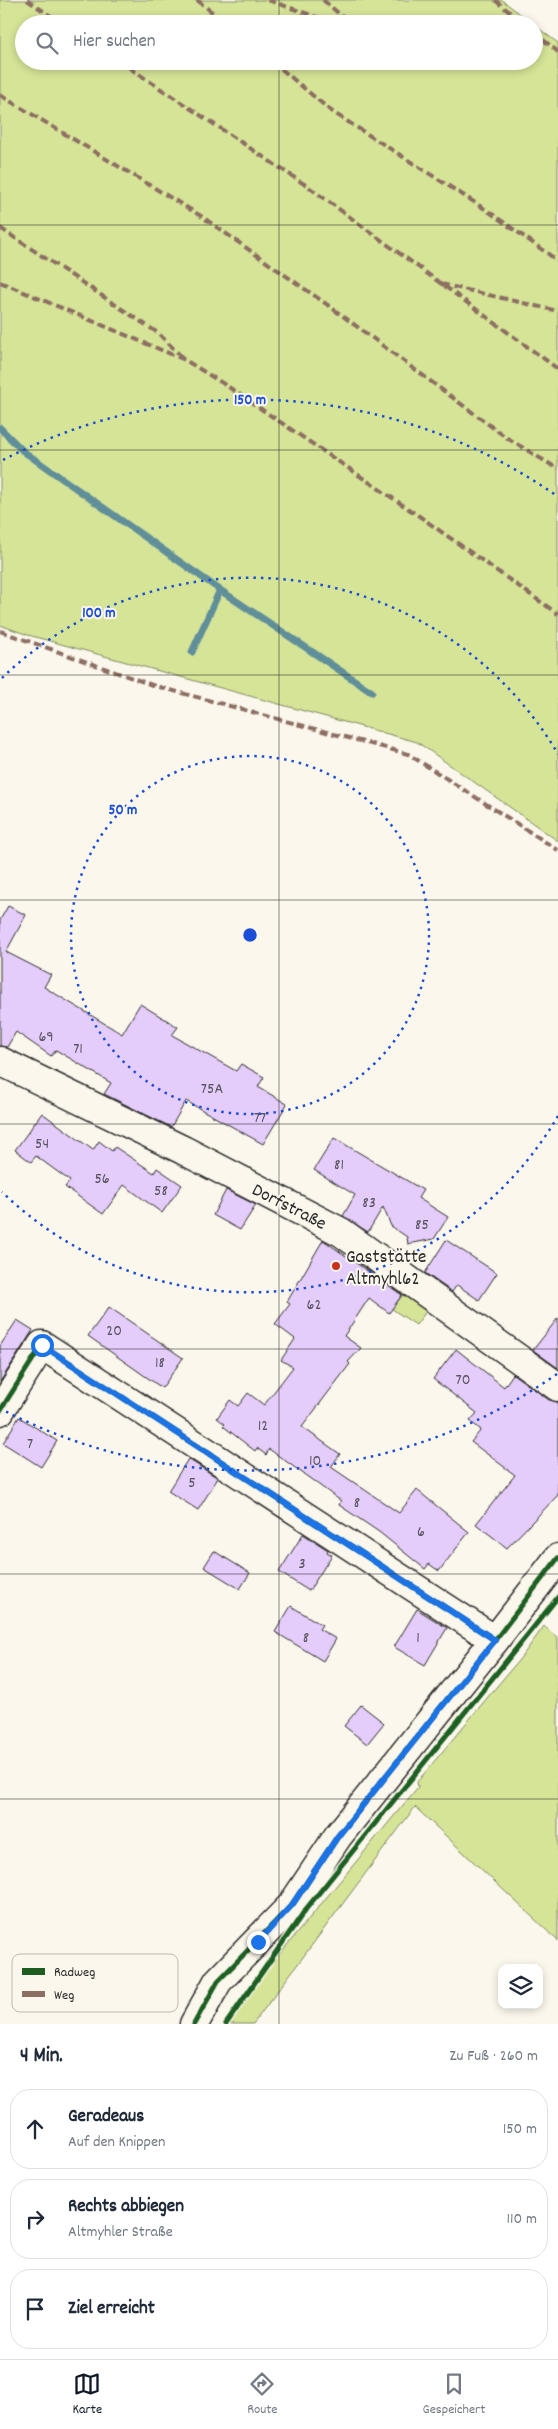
<!DOCTYPE html>
<html lang="de">
<head>
<meta charset="utf-8">
<style>
	body { margin:0; font-family:Dekko,sans-serif; background:#f6f6f7; color:#1f2937 }
	.controls { position:absolute; right:15px; bottom:15px; display:grid; overflow:hidden; border-radius:10px; box-shadow:0 2px 8px #0003 }
	.controls button { width:45px; height:45px; display:grid; place-items:center; padding:0; border:0; border-bottom:1px solid #e0e1e3; background:#fff; color:#1f2937; font:25px sans-serif }
	.stop { position:absolute; width:15px; height:15px; margin:-11px; border:4px solid #1a73e8; border-radius:50%; background:#fff }
	.stop.end { background:#1a73e8; border-color:#fff; box-shadow:0 1px 5px #0008 }
	.list { margin:0; padding:0; list-style:none }
	h2 { display:flex; justify-content:space-between; align-items:center; height:65px; margin:0; padding:0 20px; font-size:21px }
	h2 small { font-size:16px; font-weight:400; color:#747a83 }
	.list li { display:grid; grid-template-columns:32px 1fr auto; gap:15px; align-items:center; box-sizing:border-box; height:80px; margin:0 10px 10px; padding:0 10px; border:1px solid #e0e1e3; border-radius:20px }
	.list b { display:block; font-size:19px; white-space:nowrap }
	.list p { margin:0; font-size:16px; white-space:nowrap; color:#747a83 }
	.list em { font-size:16px; font-style:normal; color:#747a83 }
	.icon { flex:none; width:28px; height:28px; fill:none; stroke:currentColor; stroke-width:2; stroke-linecap:round; stroke-linejoin:round }
	.map { position:relative; flex:none; width:558px; height:2024px; overflow:hidden }
	.search { position:absolute; background:#fff; box-shadow:0 2px 8px #0003; left:15px; right:15px; top:15px; height:55px; display:flex; align-items:center; gap:12px; box-sizing:border-box; padding:0 18px; border-radius:28px; color:#747a83; font-size:19px }
	.sheet { height:335px; background:#fff }
	nav { display:flex; justify-content:space-around; align-items:center; box-sizing:border-box; height:70px; border-top:1px solid #e0e1e3; background:#fff; font-size:14px; color:#747a83 }
	nav a { display:grid; justify-items:center; gap:2px }
	nav .on { color:#111827 }
	.map>svg:first-child { display:block }
	.green { fill:#d5e497; stroke:#808861 }
	.lines { fill:none; stroke-linecap:round; stroke-linejoin:round }
	.stream { stroke:#608f99; stroke-width:7 }
	.building { fill:#e4ccfb; stroke:#2b2b2b }
	.street-casing { stroke:#2b2b2b; stroke-width:31 }
	.secondary-casing { stroke:#2b2b2b; stroke-width:31 }
	.street { stroke:#fbf7ec; stroke-width:28 }
	.secondary { stroke:#fbf7ec; stroke-width:28 }
	.quiet { stroke:#8d6e63; stroke-width:4; stroke-dasharray:8 4; stroke-linecap:butt }
	.cycleway-casing { stroke:#fbf7ec; stroke-width:8 }
	.cycleway { stroke:#1b5e20; stroke-width:5 }
	.route { stroke:#1a73e8; stroke-width:6 }
	.grid { fill:none; stroke:#2b2b2b; stroke-width:1; stroke-opacity:0.55 }
	.ring { fill:none; stroke:#1d4ed8; stroke-width:2.5; stroke-dasharray:2.5 5 }
	.poi-dot { fill:#c8321e; stroke:#fbf7ec; stroke-width:2 }
	.labels { text-anchor:middle; stroke-width:4; stroke-linejoin:round; paint-order:stroke }
	.number-label { font-size:16px; fill:#59535f }
	.street-label { font-size:19px; fill:#2b2b2b; stroke:#fbf7ec }
	.poi-label { font-size:19px; fill:#2b2b2b; stroke:#fbf7ec; text-anchor:start }
	.key { fill:#fbf7ec; stroke:#bdbab2; stroke-width:1 }
	.key-label { font-size:14px; fill:#2b2b2b }
	.centre { fill:#1d4ed8; stroke:#fbf7ec; stroke-width:2.5 }
	.ring-label { font-size:15px; text-anchor:middle; font-weight:bold; fill:#1d4ed8; stroke:#fbf7ec; stroke-width:4; stroke-linejoin:round; paint-order:stroke }
</style>
</head>
<body>
<div class="map">
<svg width="558" height="2024" viewBox="0 0 558 2024">
	<rect width="100%" height="100%" fill="#fbf7ec"/>
	<filter id="ink" filterUnits="userSpaceOnUse"><feTurbulence type="fractalNoise" baseFrequency=".02" numOctaves="2"/><feDisplacementMap in="SourceGraphic" scale="10" xChannelSelector="R" yChannelSelector="G"/><feConvolveMatrix kernelMatrix="1 2 1 2 8 2 1 2 1" color-interpolation-filters="sRGB"/></filter>
	<g filter="url(#ink)">
		<path class="green" d="M0 0H502L533 24H24V61H534V25L558 43V841L417 742 28 635 0 625Z
			M405 1292 428 1309 416 1325 392 1309Z
			M544 1626 558 1638V1941L415 1807 253 2024H229L273 1962 418 1787 417 1782 523 1655Z"/>
		<g class="lines">
			<path class="stream" d="M0 428 23 451 220 590 192 652
				M220 590 372 692"/>
		</g>
		<path class="building" d="M8 906 26 915 6 952 51 975 44 987 122 1034 140 1004 178 1027 172 1035 236 1071 241 1064 264 1077 258 1087 287 1104 263 1144 186 1101 171 1127 104 1094 111 1083 56 1050 51 1056 16 1032 7 1047 0 1046V920Z
			M42 1113 93 1150 99 1141 112 1151 115 1147 154 1173 157 1168 182 1185 162 1213 124 1185 103 1214 65 1187 70 1181 36 1156 31 1162 15 1150Z
			M334 1138 423 1190 418 1198 448 1217 434 1239 408 1244 407 1237 391 1226 383 1207 368 1232 343 1216 355 1195 314 1170Z
			M226 1190 256 1205 240 1230 213 1215Z
			M323 1240 402 1295 389 1313 369 1298 344 1336 361 1348 348 1362 350 1364 302 1427 340 1454 331 1467 399 1513 417 1490 469 1532 439 1571 429 1564 425 1569 379 1532 339 1505 341 1501 269 1449 266 1455 257 1448 255 1451 223 1426 225 1424 217 1418 230 1400 238 1406 248 1393 264 1405 293 1367 281 1360 295 1339 275 1324 290 1304 287 1302Z
			M446 1240 497 1273 479 1300 457 1285 452 1292 425 1273Z
			M109 1307 183 1358 162 1388 88 1336Z
			M558 1318V1368L533 1350Z
			M17 1320 33 1330 0 1382V1346Z
			M456 1349 504 1387 513 1374 549 1400 558 1402V1495L507 1548 476 1524 515 1475 471 1442 481 1430 470 1421 477 1413 433 1379Z
			M19 1417 57 1441 41 1467 3 1443Z
			M188 1459 218 1478 198 1510 168 1491Z
			M303 1534 328 1550 327 1552 332 1555 309 1591 279 1572Z
			M214 1551 250 1573 240 1589 204 1567Z
			M291 1606 322 1625 319 1629 336 1639 323 1661 275 1632Z
			M417 1609 447 1628 425 1665 394 1647Z
			M361 1705 384 1723 367 1744 344 1726Z"/>
		<g class="lines">
			<defs>
				<path id="street" d="M0 1411 42 1345 495 1640"/>
				<path id="secondary" d="M0 1061 183 1150 341 1232 558 1387
					M194 2024 218 1981 292 1905 338 1836 495 1640 558 1558"/>
			</defs>
			<use href="#street" class="street-casing"/>
			<use href="#secondary" class="secondary-casing"/>
			<use href="#street" class="street"/>
			<use href="#secondary" class="secondary"/>
			<path class="quiet" d="M27 0 63 24
				M197 0 227 24
				M268 0 337 24
				M323 0 351 24
				M495 0 524 24
				M534 32 558 52
				M119 61 310 188 558 369
				M272 61 331 111 488 211 558 261
				M0 95 201 216 332 308 507 438 558 469
				M0 228 158 333 182 357
				M0 282 185 360 227 386 419 516 558 614
				M441 284 558 311
				M0 631 152 685 408 754 558 850"/>
			<defs>
				<path id="cycleway" d="M0 1411 42 1345 495 1640
					M194 2024 218 1981 292 1905 338 1836 495 1640 558 1558
					M226 2024 306 1909 558 1597"/>
			</defs>
			<use href="#cycleway" class="cycleway-casing"/>
			<use href="#cycleway" class="cycleway"/>
		</g>
	</g>
	<g class="lines" filter="url(#ink)">
		<path class="route" d="M42 1345 495 1640 338 1836 292 1905 258 1942"/>
	</g>
	<path class="grid" d="M279 0V24M279 61V2024M0 225H558M0 450H558M0 675H558M0 900H558M0 1124H558M0 1349H558M0 1574H558M0 1799H558"/>
	<g class="ring">
		<circle cx="250" cy="935" r="179"/>
		<path d="M558 1116A357 357 0 0 1 2 1192M2 678A357 357 0 0 1 558 754"/>
		<path d="M557 1374A536 536 0 0 1 3 1410M3 460A536 536 0 0 1 557 496"/>
	</g>
	<circle class="poi-dot" cx="336" cy="1266" r="5"/>
	<g class="labels">
		<g class="number-label">
			<text x="46" y="1041">69</text>
			<text x="78" y="1053">71</text>
			<text x="212" y="1093">75A</text>
			<text x="260" y="1122">77</text>
			<text x="42" y="1148">54</text>
			<text x="339" y="1169">81</text>
			<text x="102" y="1183">56</text>
			<text x="161" y="1195">58</text>
			<text x="369" y="1207">83</text>
			<text x="422" y="1229">85</text>
			<text x="314" y="1309">62</text>
			<text x="114" y="1335">20</text>
			<text x="160" y="1367">18</text>
			<text x="463" y="1384">70</text>
			<text x="263" y="1430">12</text>
			<text x="30" y="1448">7</text>
			<text x="315" y="1465">10</text>
			<text x="192" y="1487">5</text>
			<text x="357" y="1507">8</text>
			<text x="421" y="1536">6</text>
			<text x="302" y="1568">3</text>
			<text x="306" y="1642">8</text>
			<text x="418" y="1642">1</text>
		</g>
		<g class="street-label">
			<text transform="translate(290 1205) rotate(27)" y="7">Dorfstraße</text>
		</g>
		<g class="poi-label">
			<text x="346" y="1262">Gaststätte<tspan x="346" dy="22">Altmyhl62</tspan></text>
		</g>
	</g>
	<rect x="12" y="1954" width="166" height="58" rx="8" class="key"/>
	<rect x="22" y="1968" width="23" height="7" fill="#1b5e20"/>
	<rect x="22" y="1991" width="23" height="6" fill="#8d6e63"/>
	<g class="key-label">
		<text x="54" y="1976">Radweg</text>
		<text x="54" y="1999">Weg</text>
	</g>
	<circle cx="250" cy="935" r="8" class="centre"/>
	<g class="ring-label">
		<text x="250" y="404">150 m</text>
		<text x="99" y="617">100 m</text>
		<text x="123" y="814">50 m</text>
	</g>
</svg>
<div class="controls">
<button><svg class="icon" aria-label="layers" viewBox="0 0 24 24"><path d="M12 4l9 5-9 5-9-5zM3 14l9 5 9-5"/></svg></button>
</div>
<div class="stop" style="left:42px;top:1345px"></div>
<div class="stop end" style="left:258px;top:1942px"></div>
<div class="search"><svg class="icon" aria-label="search" viewBox="0 0 24 24"><circle cx="10" cy="10" r="6"/><path d="M15 15l6 6"/></svg>Hier suchen</div>
</div>
<section class="sheet">
<h2>4 Min.<small>Zu Fuß · 260 m</small></h2>
<ul class="list">
<li><svg class="icon" aria-label="ahead" viewBox="0 0 24 24"><path d="M12 20V5M6 11l6-6 6 6"/></svg><div><b>Geradeaus</b><p>Auf den Knippen</p></div><em>150 m</em></li>
<li><svg class="icon" aria-label="right" viewBox="0 0 24 24"><path d="M7 20v-9h11M14 6l5 5-5 5"/></svg><div><b>Rechts abbiegen</b><p>Altmyhler Straße</p></div><em>110 m</em></li>
<li><svg class="icon" aria-label="arrive" viewBox="0 0 24 24"><path d="M6 21V4h12l-3 4 3 4H6"/></svg><div><b>Ziel erreicht</b></div></li>
</ul>
</section>
<nav>
<a class="on"><svg class="icon" aria-label="map" viewBox="0 0 24 24"><path d="M3 6l6-2 6 2 6-2v14l-6 2-6-2-6 2zM9 4v14M15 6v14"/></svg>Karte</a>
<a><svg class="icon" aria-label="directions" viewBox="0 0 24 24"><path d="M12 3l9 9-9 9-9-9zM9 14v-3h6M13 9l2 2-2 2"/></svg>Route</a>
<a><svg class="icon" aria-label="saved" viewBox="0 0 24 24"><path d="M7 4h10v16l-5-4-5 4z"/></svg>Gespeichert</a>
</nav>
</body>
</html>
